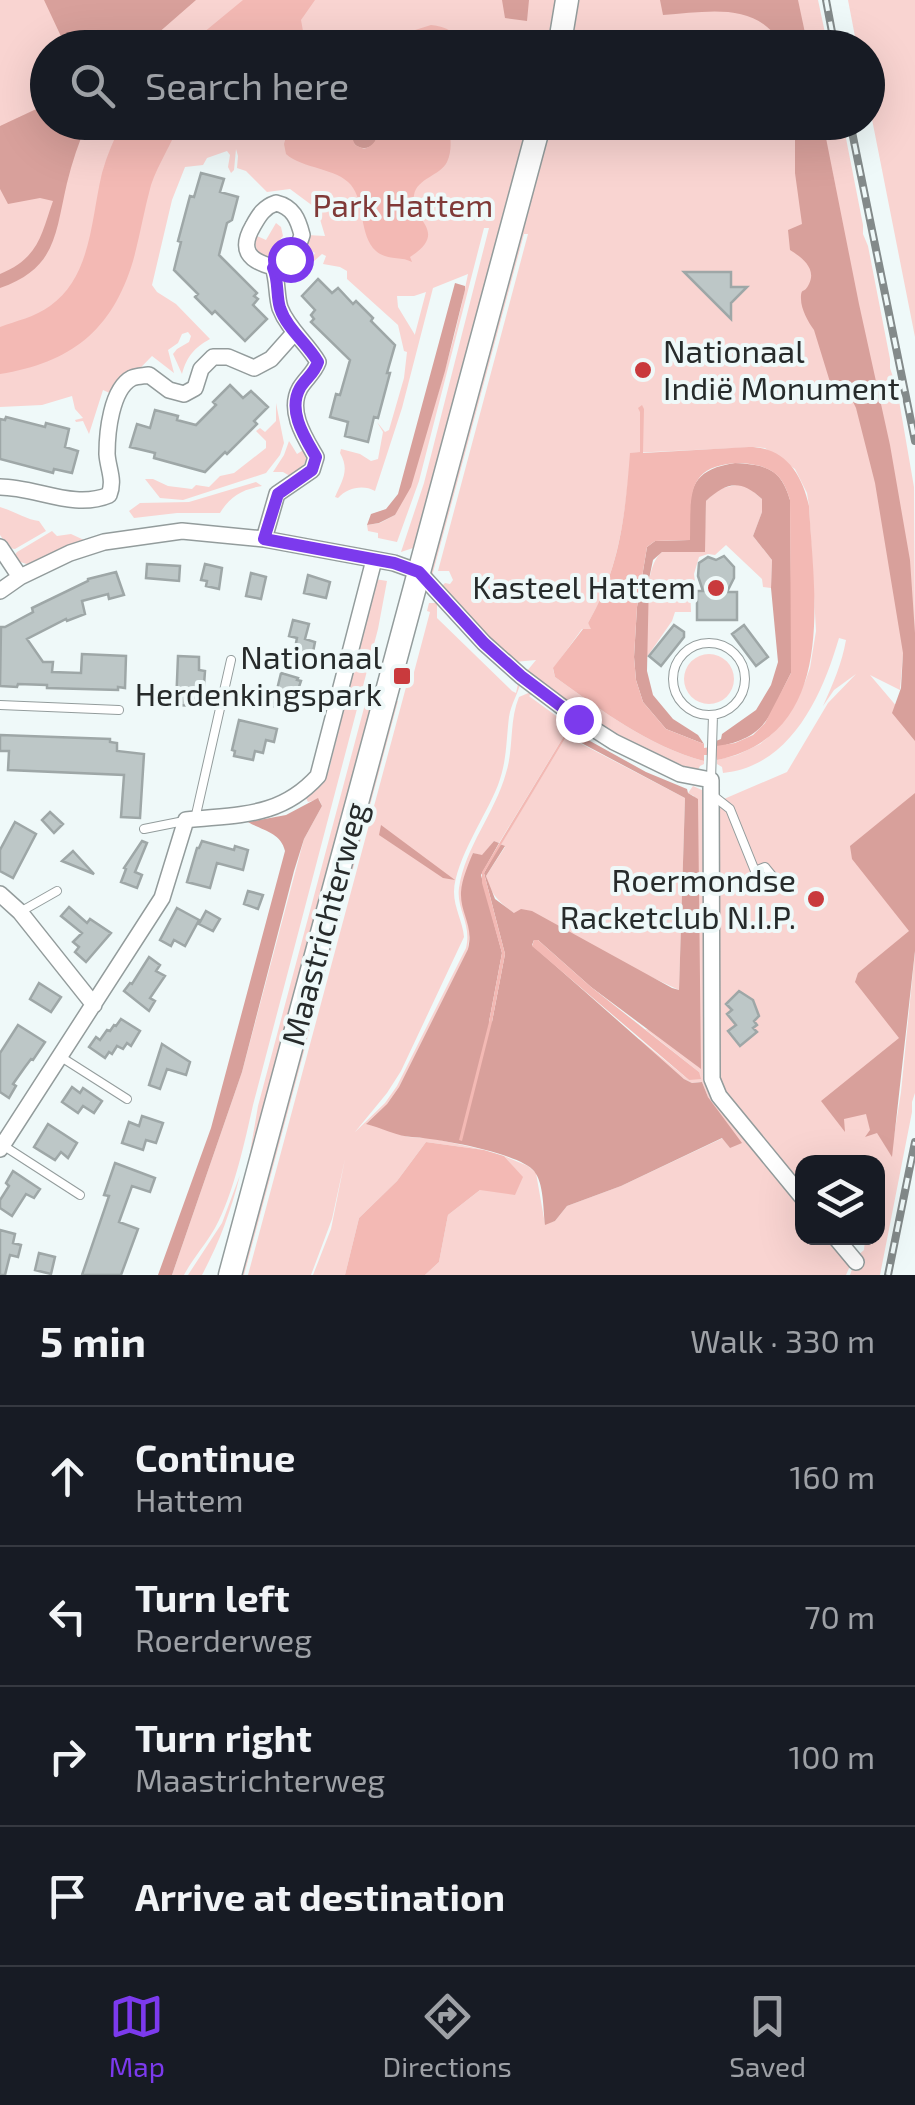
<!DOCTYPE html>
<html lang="en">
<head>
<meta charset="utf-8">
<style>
	body { margin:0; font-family:"Exo 2",sans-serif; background:#20242c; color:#f1f3f6 }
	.controls { position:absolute; right:30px; bottom:30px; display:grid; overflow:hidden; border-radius:20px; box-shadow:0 10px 40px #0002 }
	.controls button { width:90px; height:90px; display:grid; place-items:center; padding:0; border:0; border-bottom:2px solid #363941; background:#171b24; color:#f1f3f6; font:50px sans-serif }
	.stop { position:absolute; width:30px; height:30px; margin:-22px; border:8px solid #7c3aed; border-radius:50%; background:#fff }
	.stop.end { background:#7c3aed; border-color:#fff; box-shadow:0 2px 10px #0008 }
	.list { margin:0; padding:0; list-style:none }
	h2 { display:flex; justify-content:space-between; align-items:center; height:130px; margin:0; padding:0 40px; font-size:42px }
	h2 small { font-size:32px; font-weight:400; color:#9ea1a6 }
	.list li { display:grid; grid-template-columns:65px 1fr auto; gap:30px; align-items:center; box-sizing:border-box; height:140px; padding:0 40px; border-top:2px solid #363941 }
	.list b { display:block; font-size:38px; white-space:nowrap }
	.list p { margin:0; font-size:32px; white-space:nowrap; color:#9ea1a6 }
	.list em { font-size:32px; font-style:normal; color:#9ea1a6 }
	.icon { flex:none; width:55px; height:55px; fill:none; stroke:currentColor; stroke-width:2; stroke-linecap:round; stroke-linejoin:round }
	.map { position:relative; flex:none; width:915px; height:1275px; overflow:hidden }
	.search { position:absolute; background:#171b24; box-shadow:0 10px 40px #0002; left:30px; right:30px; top:30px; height:110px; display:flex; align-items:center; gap:25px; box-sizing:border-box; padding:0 35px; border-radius:55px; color:#9ea1a6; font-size:38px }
	.sheet { height:690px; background:#171b24 }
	nav { display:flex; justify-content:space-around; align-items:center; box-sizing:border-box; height:140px; border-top:2px solid #363941; background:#171b24; font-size:28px; color:#9ea1a6 }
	nav a { display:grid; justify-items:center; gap:5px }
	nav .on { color:#7c3aed }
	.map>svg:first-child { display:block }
	.green { fill:#f9d4d1; fill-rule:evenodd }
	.forest { fill:#d8a09b }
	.water { fill:#f3b9b4; fill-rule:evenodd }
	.building { fill:#bdc7c7; stroke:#9ea7a7; stroke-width:2.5 }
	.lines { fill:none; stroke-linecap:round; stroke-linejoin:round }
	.lane-casing { stroke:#939c9c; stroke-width:10 }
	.street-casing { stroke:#939c9c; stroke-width:18 }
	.secondary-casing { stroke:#939c9c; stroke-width:25 }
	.lane { stroke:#fff; stroke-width:8 }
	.street { stroke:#fff; stroke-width:15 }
	.secondary { stroke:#fff; stroke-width:22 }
	.rail-casing { stroke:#838a8a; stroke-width:8 }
	.rail { stroke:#eff9f9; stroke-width:4; stroke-dasharray:11; stroke-linecap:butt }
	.route { stroke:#7c3aed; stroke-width:12 }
	.poi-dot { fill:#c93a3d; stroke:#eff9f9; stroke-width:4 }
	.labels { text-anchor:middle; stroke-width:8; stroke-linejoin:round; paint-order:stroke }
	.park-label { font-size:32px; fill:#803a38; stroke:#eff9f9 }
	.poi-label { font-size:32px; fill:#272b2b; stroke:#eff9f9; text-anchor:end }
	.street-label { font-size:32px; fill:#272b2b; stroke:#eff9f9 }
</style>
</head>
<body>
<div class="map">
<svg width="915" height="1275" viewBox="0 0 915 1275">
	<rect width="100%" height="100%" fill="#eff9f9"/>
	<path class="green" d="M0 0H818L828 47 48 48V122L843 123 863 225V234L868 246 890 359V368L897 389 914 487 915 643 903 654 900 690 870 675 915 728V924L891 1155 901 1092 915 951V1093L912 1102V1112L880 1275H850L857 1256 864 1250 865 1239 862 1238H878V1162H802V1192L727 1096 720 1081V1061L716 1055 717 802 787 772 828 703 856 674 834 690 823 706C833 684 842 663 846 640L839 638C822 696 791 766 723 773L722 767 717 764V760L737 755 760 744 772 734 788 714 805 682 810 668 816 631 809 506 807 493 795 469 765 448 757 447 631 453C625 513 620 569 588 623L592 629H582L553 669 555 677C601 710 648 746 704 761V764L700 766 696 773 660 761 586 718 527 671 536 660 514 662 496 646 441 587 445 583 450 584 453 580 449 571H438L528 234H524L432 576 421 523 413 548 401 552 424 483 489 228H484L419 481 397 542 378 538V533L368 531 367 525 380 523 395 515C426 437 452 357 468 274L433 288 402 408 375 491C363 484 347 488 338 498L335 497C342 481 350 470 340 453L341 449 360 454 371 461 378 459 383 432 377 422 385 432 389 430 404 378 407 352 404 351 398 325 347 279V271L340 267 323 264 326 256 322 254 304 270 315 253 304 247 307 235 325 236 317 209 290 189 267 192 246 171 237 168 238 156 236 149 234 170 231 173 228 167 230 155 227 151 207 158 203 165 185 167 172 200 152 285 157 292 176 304 210 339C194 348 187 356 182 374L173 354 177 349 189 342 191 336 188 332 182 334 178 343 168 350 174 373 152 356 114 395 103 390 89 434 83 421 76 422 75 420 83 418 75 409 72 396 42 405 0 407ZM426 292 415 334V335L398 307 397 296H414Z
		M848 0H915V337L868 99V48L857 47Z
		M276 223 281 227 283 236 274 247 278 259 270 258 258 253 254 241 257 236 266 240Z
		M276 403 284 443 280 455 266 473 183 500 160 498 145 479H153L168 486 192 489 196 485 209 487 220 476 234 473 266 448V441L256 431 260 428 265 432 276 421Z
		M289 441 297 454 305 449C310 463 301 468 290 476L283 472H273L284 455Z
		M256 482 262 486C243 489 230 496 220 513H177L134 518 129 511 140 503 189 502Z
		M740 484 749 488 762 499V512L753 536 772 560 771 588 763 587 762 579 726 545 715 555 708 554 699 557 694 574 695 582 690 585 691 612H675L672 621 647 657C647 631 642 567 662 552H704L706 501 719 489Z
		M0 507C14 511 27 520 39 521L46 531 15 549 9 548 0 535Z
		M52 531 57 536 71 534 84 540 27 564 17 561 14 556 17 552Z
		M375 579 387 581 378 629 253 1105C245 1141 233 1196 215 1228 206 1244 193 1258 184 1275H172L242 1072 304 839 322 806 319 799 308 802 306 798 322 784 329 770Z
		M429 603H437V618L512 691 516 693 519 679 521 681C518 694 511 704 509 717 506 742 507 761 498 785 486 816 455 860 454 892 454 908 463 922 464 937L401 1071 387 1093 355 1132 385 1103 397 1086 466 948C472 924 456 909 459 888 465 847 495 813 506 773 514 748 509 721 519 697L533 691 535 692 529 696 570 726 499 843 494 841 482 856 473 853 461 893 470 930 468 949 399 1087 387 1104 367 1123 408 1137 431 1138 484 1150 426 1142 397 1181 359 1218 345 1275H313L331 1229 345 1159 332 1219 311 1275H248L409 676H413L430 612 427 611Z
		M684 679a25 25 0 1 1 50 0a25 25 0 1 1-50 0Z
		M368 693 377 696 247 1170 258 1106Z
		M393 701H398L244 1275H240Z
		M572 727 576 731 572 739 685 798 679 990 514 913C499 902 490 894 486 876L505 847 501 844Z
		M693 786 704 791 711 1082 802 1202V1238H832L850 1266 846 1275H425L439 1262 448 1215 480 1190 522 1177 504 1156 528 1166 536 1173 545 1224 555 1221 567 1206 621 1186 723 1138 730 1148 724 1120 708 1097 702 1082 692 1083 684 1079 640 1042 639 1039 689 1080 699 1072 645 1029 651 1030 700 1068 694 796 688 793Z
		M240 1175C231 1211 219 1243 202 1275H188L222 1223Z"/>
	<path class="forest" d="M44 0H196L141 48 66 47Z
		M502 0H529L527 21 505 18Z
		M660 0H798L808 47H782C759 0 707 12 663 15Z
		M47 104 48 122 87 123C79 142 72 162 67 183 55 234 57 268 0 288V274C39 258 41 235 53 201L40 198 8 204 0 189V126Z
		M351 135a13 13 0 1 1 26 0a13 13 0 1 1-26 0Z
		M795 123H823L859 304 890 445 910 560 915 633V741L892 713 901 688 903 653 875 483 856 408 843 381 830 382 814 330C808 322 801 309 801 299 801 286 804 295 809 284 817 268 801 257 790 250L788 230 802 224 795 173Z
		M455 283 465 286V290L445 371 411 487 395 515 379 523 367 525 371 514 386 509 398 494Z
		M735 463C766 465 781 468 790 500L792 666 791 673C768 717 769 736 717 747L716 741 721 739 722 734 756 710 771 685 778 662 771 588 772 560 753 536 762 512V499C740 479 727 482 706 501L705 552H662L653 560 649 579 647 671 653 695 673 719 698 735 704 744 666 729 643 702 636 680 634 657 637 607 647 547 655 541 689 540C691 497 683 471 735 463Z
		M576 731 590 741 646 772 687 789 688 793 698 799 701 1069 591 987 538 940H534L532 945 684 1079 692 1083 702 1082 708 1097 742 1143 730 1148 722 1138 621 1186 567 1206 555 1221 545 1225C543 1209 544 1183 534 1171 520 1153 435 1138 412 1137 400 1137 379 1127 366 1124L387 1104 399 1087 468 949C474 925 460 914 461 892 462 879 468 865 473 853L482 855 494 841 499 843 481 875 502 953 489 1022H492L505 954 484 873 500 844 505 846 486 876 495 899 514 913 521 909 532 911 672 988 679 990 685 798 572 738Z
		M915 793V951L892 1157 877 1133 865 1137 870 1130 866 1114 844 1119 845 1132 821 1101 899 1038 855 982 858 973 909 931 852 859 850 846Z
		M318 798 322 806 304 839 294 871 242 1072 172 1275H158L211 1128 285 851C281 832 261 830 248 822L286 815Z
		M381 825 455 880 443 878 379 835Z"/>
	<path class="water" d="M243 0H315L301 20 303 31 275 47H186Z
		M431 25C446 26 458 33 464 47H393L412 31Z
		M122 123H179C174 140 158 164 151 185 144 210 140 236 133 261 112 331 70 363 0 374V327C16 321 35 317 50 306 92 276 91 218 102 173 107 155 114 139 122 123Z
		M290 123H364H358L351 135 355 145 364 149C375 145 378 139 377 128L367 123H449C450 135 453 150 447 162 440 176 417 178 414 195 409 220 451 230 410 257L412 262C402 256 387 261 376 251 359 236 365 202 351 185 337 168 303 169 286 154L284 144Z
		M642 405 644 409 643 453 749 447C785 447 802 474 809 506 814 599 839 734 717 760L716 755H704V761C648 746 601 710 555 677L553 668 583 629H591L588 623C620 568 625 516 630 453L640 452V412L638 408ZM742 463C770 466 782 472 790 500L791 673 765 723 753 735 735 743 704 748V744L666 729 643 702 636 680 634 657 637 607 647 547 655 541 690 540C691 495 685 464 742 463Z
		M570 726 572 727 484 873 505 954 492 1022 462 1141 459 1140 489 1022 502 953 482 883V872Z
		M534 940H538L591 987 699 1072 701 1079 689 1080 532 946Z
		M426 1142 484 1150 504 1156 523 1177 515 1195 480 1190 448 1215 439 1262 425 1275H345L359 1218 397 1181Z"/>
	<path class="building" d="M201 173 224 179 220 192 238 197 232 220 227 223 219 255 257 293 254 296 258 299 253 305 267 319 245 341 215 311 212 314 195 297 198 294 174 270 181 242 178 241 190 196 194 197Z
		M684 272H731V287H747L731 303V319Z
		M318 279 332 293 338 288 353 304 356 301 373 318 371 321 395 345 387 373H390L378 418 374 417 368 442 345 436 348 422 330 417 336 394 340 395 350 360 311 322 314 319 311 315 315 310 302 296Z
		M230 385 243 398 251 391 268 407 254 421 257 424 227 454 225 452 205 472 154 458 155 453 130 447 137 424 150 428 155 410 178 416 177 420 196 425 216 405 213 402Z
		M6 417 45 427 46 423 69 429 65 447 78 451 72 473 54 469 53 473 0 459V419L5 420Z
		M724 556 734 567V578L727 592H737V620H697V591H703L698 576 699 563 708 557 716 560Z
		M147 564 180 566 179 581 146 578Z
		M205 564 222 568 219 589 206 586 207 581 201 580Z
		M116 572 124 595 109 599 108 594 82 601 85 614 67 621 66 619 27 639 43 662H53L52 672 81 673 82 654 126 656 125 688 118 687V690L47 688V685L18 684 17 687 0 686 1 627H5L33 612 32 608 88 581V579Z
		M251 573 266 577 261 599 246 596Z
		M308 575 330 582 326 598 304 593Z
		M293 620 309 624 305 639 315 642 312 657 294 653 297 638 289 636Z
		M674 625 684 632V637L661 666 649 656Z
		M744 625 768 657 756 666 732 634Z
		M178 656 199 657V670L205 671 204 685 198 684 197 706 176 705Z
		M281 673 298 678 297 680 301 681 291 711 273 706Z
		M239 720 277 729 274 742 266 740 263 753 255 751 253 760 234 756 235 751 232 750Z
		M0 735 110 739V742L117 743V751L144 754 140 818 121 817 124 775 8 770 9 751H0Z
		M50 812 63 824 54 833 42 820Z
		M15 822 36 834 13 878 0 871V850Z
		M142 841 147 843 135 872 142 875 137 888 121 882 126 869 124 868Z
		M202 841 234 850 235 846 248 850 243 870 217 863 210 888 187 882 197 848H199Z
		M73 851 94 874 62 861Z
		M248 891 263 895 258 909 244 904Z
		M69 907 87 923 90 919 111 933 86 962 75 952 79 947 73 942 82 933 61 916Z
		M177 908 199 920 185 946 174 940 171 946 160 940Z
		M206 911 220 919 213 931 199 924Z
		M149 957 160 965 156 971 165 976 150 998 155 1001 149 1011 124 991 130 983 132 984Z
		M39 983 61 997 51 1012 30 999Z
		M739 991 753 1000 759 1016 754 1021 757 1025 753 1028 757 1032 740 1046 728 1031 736 1025 727 1014 732 1010 726 1004Z
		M121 1019 140 1031 131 1046 127 1043 123 1049 117 1046 112 1054 109 1052 105 1058 89 1047 96 1037 100 1040 107 1030 110 1031 114 1025 116 1026Z
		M18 1025 45 1042 33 1060 31 1059 25 1067 13 1084 16 1086 9 1098 0 1092V1053Z
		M162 1044 190 1062 186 1075 167 1069 160 1089 149 1085Z
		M72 1087 80 1093 83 1088 102 1101 94 1113 83 1106 78 1113 62 1102Z
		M142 1116 163 1123 156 1143 146 1140 143 1150 122 1143 129 1122 139 1126Z
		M48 1124 77 1143 68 1158 61 1152 55 1160 34 1147Z
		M115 1163 155 1178 150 1192 132 1186 119 1222 138 1229 121 1275H82L109 1196 104 1195Z
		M13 1171 40 1189 34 1198 26 1194 12 1216 0 1208V1200L9 1186 6 1183Z
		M0 1230 15 1234 13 1243 21 1245 18 1257 10 1255 5 1275H0Z
		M39 1253 55 1257 51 1274 35 1270Z"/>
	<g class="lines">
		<defs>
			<path id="lane" d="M673 679a36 36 0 1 1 72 0a36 36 0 1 1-72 0Z
				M0 705 119 710
				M711 780 713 715
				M711 794 730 809 755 871 765 867 778 883
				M195 819 231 660
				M144 829 184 821
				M20 912 57 891
				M61 1057 127 1099
				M4 1146 80 1195"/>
			<path id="street" d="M276 203C293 207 298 219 302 235 297 252 290 261 273 267 249 261 239 250 253 226 259 215 264 207 276 203Z
				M0 487C36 487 74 510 109 495 115 480 108 469 107 454 107 433 111 389 132 378 137 376 143 376 149 375L169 390 184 394 195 388 201 369 213 357H228L254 368 271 359 295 332
				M264 539 277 494 312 470 316 457C305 438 287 411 300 388 306 378 314 373 318 362 307 343 288 329 280 308 276 295 278 281 273 267
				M0 547 20 577
				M0 591 20 577 70 553 104 542 182 531 264 539 394 563 419 572 484 643 521 676 578 719 614 742 680 774 711 780 712 1079 719 1096 802 1197
				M0 894 20 912 94 1005
				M0 1149 162 898 186 820C239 814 280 818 318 776L374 560
				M836 1238 856 1262"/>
			<path id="secondary" d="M559 48 567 0
				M230 1275 540 122"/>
		</defs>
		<use href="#lane" class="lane-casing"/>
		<use href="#street" class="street-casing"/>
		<use href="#secondary" class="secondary-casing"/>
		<use href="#lane" class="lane"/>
		<use href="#street" class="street"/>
		<use href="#secondary" class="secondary"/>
		<defs>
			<path id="rail" d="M826 0 835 48
				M850 122 915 441
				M888 1275 915 1142"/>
		</defs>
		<use href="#rail" class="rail-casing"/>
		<use href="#rail" class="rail"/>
	</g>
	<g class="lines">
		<path class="route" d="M290 259 273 268C279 281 276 295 280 308 287 329 307 343 318 362 314 374 306 378 300 388 287 411 305 438 316 457L312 470 278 494 264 539 394 563 419 572 484 643 521 676 578 719"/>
	</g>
	<g class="poi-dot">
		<circle cx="643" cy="370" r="10"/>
		<circle cx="716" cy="588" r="10"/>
		<rect x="392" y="666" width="20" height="20" rx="5"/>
		<circle cx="816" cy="899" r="10"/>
	</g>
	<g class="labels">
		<g class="park-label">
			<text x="403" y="217">Park Hattem</text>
		</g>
		<g class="poi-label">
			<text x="663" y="363" text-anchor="start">Nationaal<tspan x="663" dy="37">Indië Monument</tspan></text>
			<text x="696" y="599">Kasteel Hattem</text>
			<text x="382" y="669">Nationaal<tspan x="382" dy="37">Herdenkingspark</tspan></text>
			<text x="796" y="892">Roermondse<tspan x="796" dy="37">Racketclub N.I.P.</tspan></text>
		</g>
		<g class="street-label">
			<text transform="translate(325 924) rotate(-75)" y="11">Maastrichterweg</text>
		</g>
	</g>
</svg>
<div class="controls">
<button><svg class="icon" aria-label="layers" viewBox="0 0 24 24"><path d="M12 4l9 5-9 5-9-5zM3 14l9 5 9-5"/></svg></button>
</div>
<div class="stop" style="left:290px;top:259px"></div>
<div class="stop end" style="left:578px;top:719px"></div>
<div class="search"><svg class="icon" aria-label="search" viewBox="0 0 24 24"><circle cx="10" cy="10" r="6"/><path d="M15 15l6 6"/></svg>Search here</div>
</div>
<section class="sheet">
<h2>5 min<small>Walk · 330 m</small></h2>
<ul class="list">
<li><svg class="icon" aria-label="ahead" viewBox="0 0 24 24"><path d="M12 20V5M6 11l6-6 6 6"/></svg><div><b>Continue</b><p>Hattem</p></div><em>160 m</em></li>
<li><svg class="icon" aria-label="left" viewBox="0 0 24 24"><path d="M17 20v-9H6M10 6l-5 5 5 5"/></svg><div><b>Turn left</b><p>Roerderweg</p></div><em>70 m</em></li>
<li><svg class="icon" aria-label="right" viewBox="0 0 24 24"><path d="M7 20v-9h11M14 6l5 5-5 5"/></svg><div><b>Turn right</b><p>Maastrichterweg</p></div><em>100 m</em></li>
<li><svg class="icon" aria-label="arrive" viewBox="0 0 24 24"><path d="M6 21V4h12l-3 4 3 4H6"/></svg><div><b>Arrive at destination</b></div></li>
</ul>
</section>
<nav>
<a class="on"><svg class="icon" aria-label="map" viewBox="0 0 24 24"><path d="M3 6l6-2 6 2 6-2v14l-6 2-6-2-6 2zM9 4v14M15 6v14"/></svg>Map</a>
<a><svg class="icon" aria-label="directions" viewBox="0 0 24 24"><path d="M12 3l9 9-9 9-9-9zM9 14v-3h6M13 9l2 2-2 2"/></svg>Directions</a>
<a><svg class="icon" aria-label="saved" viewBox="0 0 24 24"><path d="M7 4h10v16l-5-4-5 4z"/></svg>Saved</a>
</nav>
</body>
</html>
